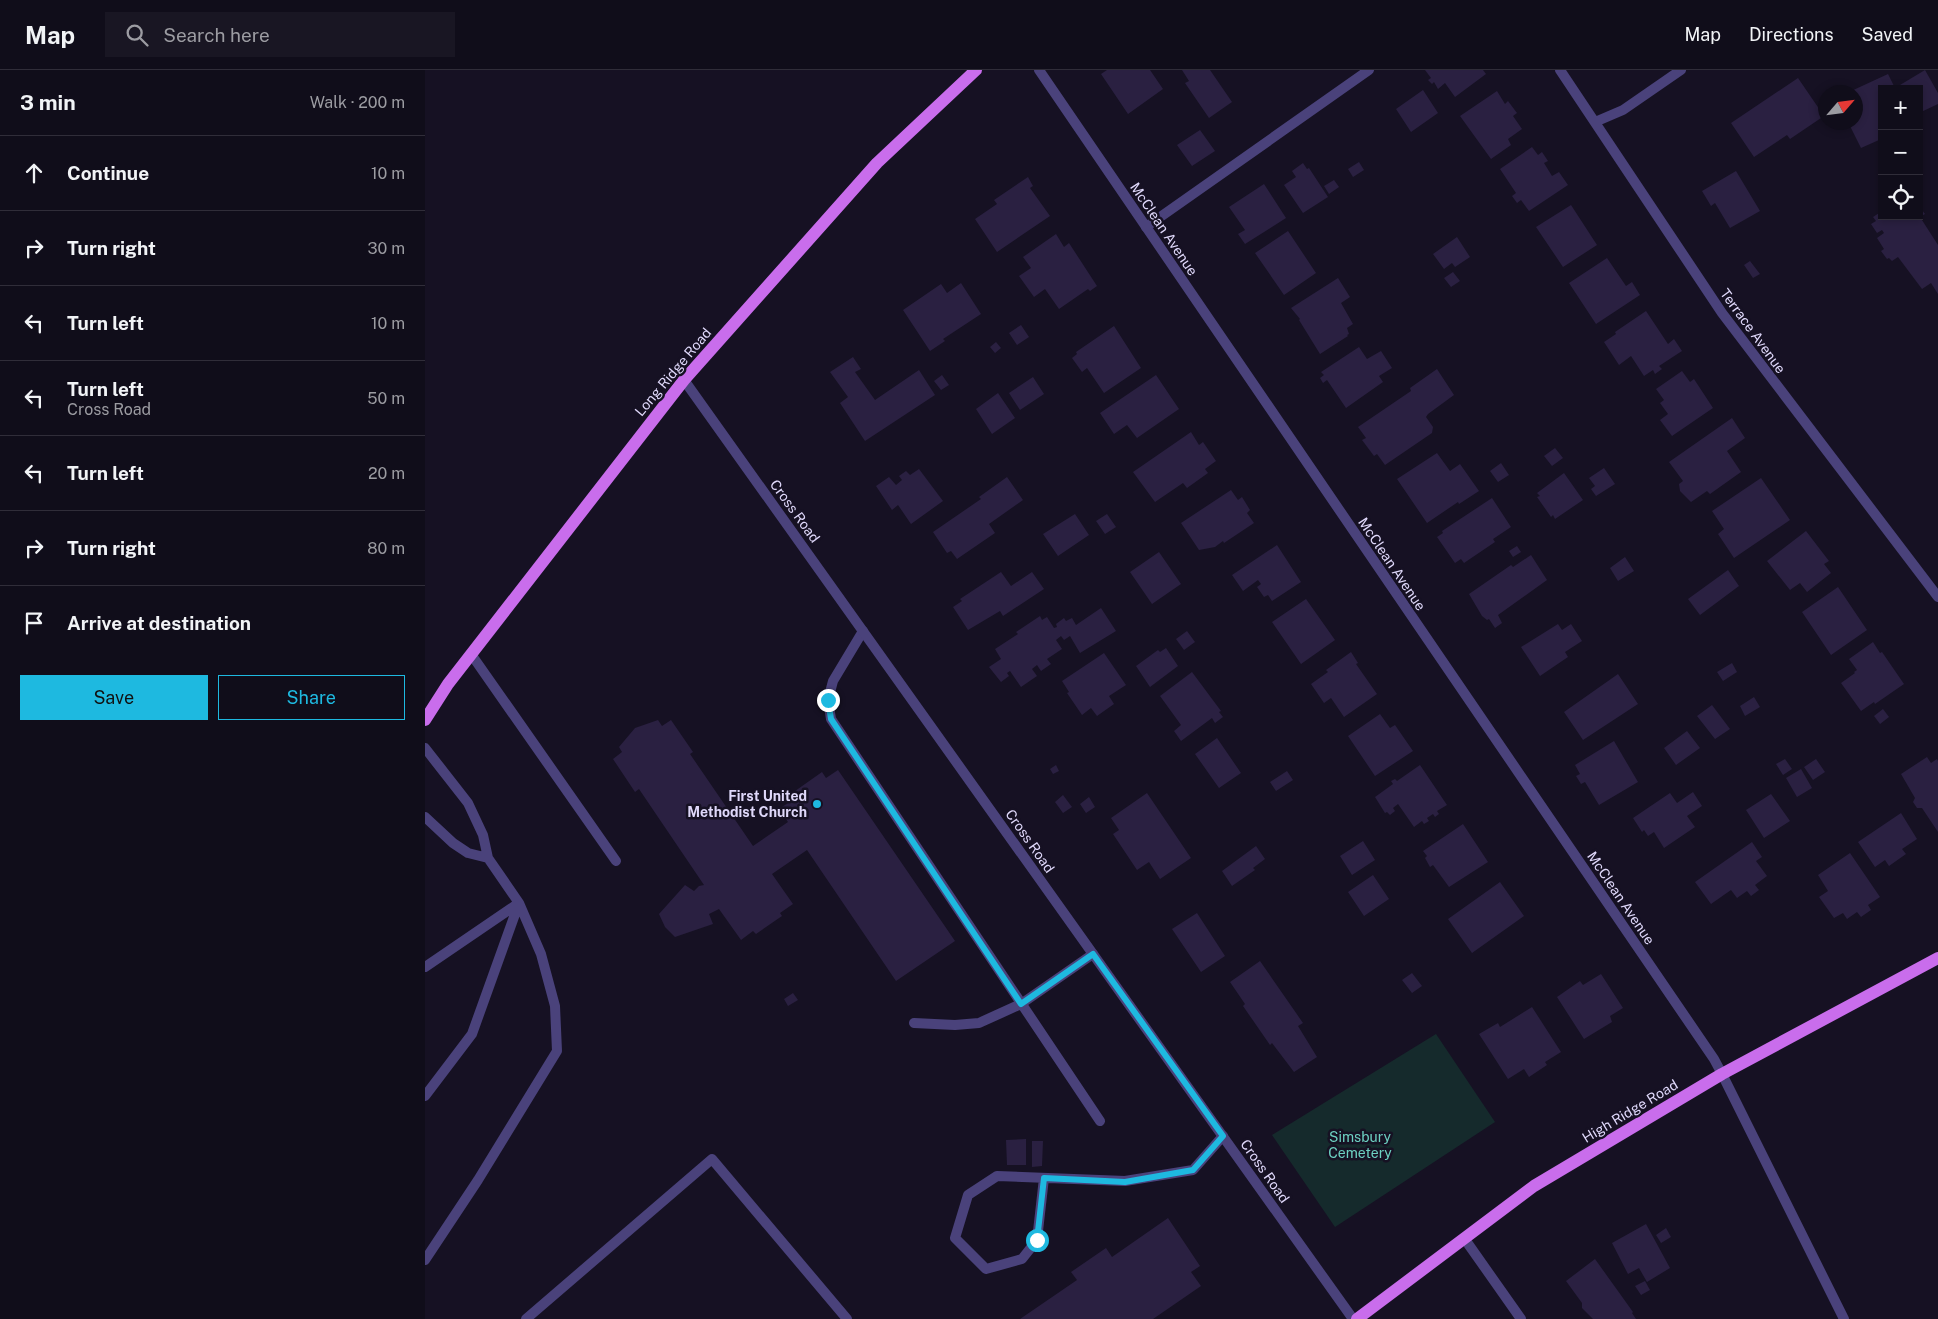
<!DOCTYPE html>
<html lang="en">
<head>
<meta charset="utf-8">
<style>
	body { margin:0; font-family:"Public Sans",sans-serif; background:#191623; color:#f1f3f6 }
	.controls { position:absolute; right:15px; top:15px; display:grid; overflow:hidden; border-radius:0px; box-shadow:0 2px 8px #0003 }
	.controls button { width:45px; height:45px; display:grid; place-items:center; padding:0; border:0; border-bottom:1px solid #302d39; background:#100d1a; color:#f1f3f6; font:25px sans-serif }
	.compass { position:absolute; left:1393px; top:15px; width:45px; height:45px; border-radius:50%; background:#100d1a; box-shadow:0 2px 8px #0003; rotate:62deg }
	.stop { position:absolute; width:15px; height:15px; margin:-11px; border:4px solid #1eb9e0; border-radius:50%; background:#fff }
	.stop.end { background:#1eb9e0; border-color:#fff; box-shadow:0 1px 5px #0008 }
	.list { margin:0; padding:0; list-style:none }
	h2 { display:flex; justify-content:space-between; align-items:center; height:65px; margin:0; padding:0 20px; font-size:21px }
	h2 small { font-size:16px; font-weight:400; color:#9c9ca2 }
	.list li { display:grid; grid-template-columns:32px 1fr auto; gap:15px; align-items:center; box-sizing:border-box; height:75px; padding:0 20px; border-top:1px solid #302d39 }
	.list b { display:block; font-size:19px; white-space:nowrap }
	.list p { margin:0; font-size:16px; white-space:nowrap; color:#9c9ca2 }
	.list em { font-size:16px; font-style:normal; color:#9c9ca2 }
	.actions { display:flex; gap:10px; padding:15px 20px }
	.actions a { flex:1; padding:11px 0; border:1px solid #1eb9e0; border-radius:0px; text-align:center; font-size:18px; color:#1eb9e0 }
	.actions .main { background:#1eb9e0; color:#111 }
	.icon { flex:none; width:28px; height:28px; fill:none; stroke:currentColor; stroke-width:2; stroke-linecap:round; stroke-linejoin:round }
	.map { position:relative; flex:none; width:1513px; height:1249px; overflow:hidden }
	header { display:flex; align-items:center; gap:30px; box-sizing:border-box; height:70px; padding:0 25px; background:#100d1a; border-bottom:1px solid #302d39 }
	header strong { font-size:24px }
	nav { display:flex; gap:28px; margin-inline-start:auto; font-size:18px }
	.search { width:350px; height:45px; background:#191623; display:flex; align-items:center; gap:12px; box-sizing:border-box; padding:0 18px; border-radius:0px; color:#9c9ca2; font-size:19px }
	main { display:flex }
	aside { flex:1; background:#100d1a }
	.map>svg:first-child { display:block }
	.green { fill:#152a2c }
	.building { fill:#2a2041 }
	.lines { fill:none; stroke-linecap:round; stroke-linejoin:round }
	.service { stroke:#4a427b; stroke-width:10 }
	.minor { stroke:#4a427b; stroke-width:10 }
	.primary { stroke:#c96dec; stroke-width:12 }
	.route { stroke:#1eb9e0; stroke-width:6 }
	.poi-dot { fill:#1eb9e0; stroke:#161123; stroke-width:2 }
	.labels { text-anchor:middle; stroke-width:5; stroke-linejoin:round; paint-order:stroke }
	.street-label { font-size:14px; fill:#dfd8fa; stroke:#161123 }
	.poi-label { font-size:14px; font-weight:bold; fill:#dfd8fa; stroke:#161123; text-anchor:end }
	.park-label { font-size:14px; fill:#6dd1c2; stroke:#161123 }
</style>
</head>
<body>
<header>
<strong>Map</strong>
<div class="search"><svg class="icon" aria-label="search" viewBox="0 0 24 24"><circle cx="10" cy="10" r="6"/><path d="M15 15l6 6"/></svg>Search here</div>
<nav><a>Map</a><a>Directions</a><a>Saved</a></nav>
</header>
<main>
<aside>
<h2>3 min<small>Walk · 200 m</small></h2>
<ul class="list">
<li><svg class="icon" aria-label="ahead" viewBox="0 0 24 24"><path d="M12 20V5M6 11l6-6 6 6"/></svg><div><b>Continue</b></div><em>10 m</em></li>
<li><svg class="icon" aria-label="right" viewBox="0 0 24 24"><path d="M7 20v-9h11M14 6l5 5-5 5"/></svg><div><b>Turn right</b></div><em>30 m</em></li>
<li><svg class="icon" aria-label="left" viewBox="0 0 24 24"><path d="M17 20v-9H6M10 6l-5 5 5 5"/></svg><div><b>Turn left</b></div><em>10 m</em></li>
<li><svg class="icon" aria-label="left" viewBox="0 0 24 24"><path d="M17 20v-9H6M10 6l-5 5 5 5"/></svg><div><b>Turn left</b><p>Cross Road</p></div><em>50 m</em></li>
<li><svg class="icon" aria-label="left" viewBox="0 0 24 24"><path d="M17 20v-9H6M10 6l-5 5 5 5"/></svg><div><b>Turn left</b></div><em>20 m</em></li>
<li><svg class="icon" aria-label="right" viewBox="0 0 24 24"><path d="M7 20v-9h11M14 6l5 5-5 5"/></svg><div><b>Turn right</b></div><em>80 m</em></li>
<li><svg class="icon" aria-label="arrive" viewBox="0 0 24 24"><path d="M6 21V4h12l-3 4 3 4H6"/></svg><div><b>Arrive at destination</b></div></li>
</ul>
<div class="actions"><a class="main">Save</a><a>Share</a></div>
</aside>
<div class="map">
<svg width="1513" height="1249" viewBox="0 0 1513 1249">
	<rect width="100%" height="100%" fill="#161123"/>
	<path class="green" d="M1011 964 1070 1052 910 1157 847 1065Z"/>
	<path class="building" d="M682 0H725L738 19 703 44 676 4Z
		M757 0H785L807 32 784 48 760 13 764 11Z
		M1000 0H1058L1061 4 1030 27 1020 13 1013 19 1009 12 1007 14 1003 10 1006 8Z
		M1500 0 1513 23V34L1494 43V19H1457V65L1453 67 1454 70 1436 78 1423 52H1430V22H1424L1463 4 1470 18Z
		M1373 8 1399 46 1365 69 1362 65 1329 87 1306 53Z
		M998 20 1013 43 986 62 971 39Z
		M1072 21 1080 34 1083 31 1092 43 1088 46 1097 59 1083 69 1086 75 1066 89 1035 46Z
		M775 60 790 81 767 96 752 75Z
		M1107 77 1113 85 1117 82 1123 91 1119 93 1127 106 1134 102 1143 115 1104 141 1096 130 1092 133 1087 126 1091 123 1075 99Z
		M934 92 939 100 928 107 923 99Z
		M878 93 882 99 884 98 903 127 878 143 859 115 871 107 867 101Z
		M1311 101 1335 141 1305 158 1290 133 1286 136 1277 121Z
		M603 107 608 116 605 118 625 146 572 182 550 149 572 134 569 130Z
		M909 110 914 117 904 124 899 116Z
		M839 114 861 148 820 174 813 164 820 160 804 137Z
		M1146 135 1172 175 1138 197 1111 157Z
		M1494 136 1500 144 1495 147 1513 175V224L1506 213 1497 219 1473 187 1467 191 1464 188 1462 189 1456 181 1459 179 1452 168 1459 163 1457 160 1452 163 1446 154 1451 151 1448 147 1457 141V146H1494Z
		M863 161 891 203 859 225 830 183Z
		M631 164 639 177 644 173 672 216 665 221 663 219 634 239 620 219 609 227 594 206 606 198 598 187Z
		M1032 167 1045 187 1030 197 1027 193 1019 199 1008 184Z
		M1182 188 1201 216 1207 212 1215 225 1171 254 1144 213Z
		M1325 191 1335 204 1328 208 1319 195Z
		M1028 202 1035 211 1026 217 1019 208Z
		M913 208 925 227 916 233 928 254 922 258 924 264 922 265 923 266 895 284 874 250 875 249 866 238Z
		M536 213 556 244 518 269 520 271 505 281 478 240 516 214 522 223Z
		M1221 241 1243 274 1249 269 1257 281 1234 296 1237 299 1230 304 1228 300 1219 306 1206 286 1194 295 1179 272 1191 264 1190 262Z
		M596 255 604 267 592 275 584 263Z
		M689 256 716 298 679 323 662 298 657 302 647 288 652 284 651 282Z
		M571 272 576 278 570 283 565 277Z
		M934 277 942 289 956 281 967 298 954 306 958 312 921 338 902 310 898 313 895 308 899 305 896 302Z
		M428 287 436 299 430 302 450 330 494 300 510 325 440 371 415 333 423 327 405 302Z
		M1012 299 1029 325 1003 344 1001 347 1008 357 1007 363 960 395 952 384 949 386 937 370 941 368 933 357 986 321 985 318Z
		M1257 301 1265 312 1269 309 1288 338 1247 366 1235 350 1243 344 1235 333 1239 330 1231 319Z
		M517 305 524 315 516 320 509 311Z
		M731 305 754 339 712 368 702 355 689 364 675 343Z
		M608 307 619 324 595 340 584 323Z
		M573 323 590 348 567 364 551 339Z
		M1307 348 1320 368 1302 381 1316 402 1285 424 1282 421 1266 432 1255 421 1254 414 1258 411 1244 392Z
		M766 362 774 375 778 372 791 391 780 399 783 403 762 418 758 413 730 432 708 402Z
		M1130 378 1138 388 1127 396 1119 386Z
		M1012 383 1025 401 1035 394 1054 421 1034 434 1033 432 1002 453 972 409Z
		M1076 393 1084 405 1073 412 1065 401Z
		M1179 398 1190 414 1171 426 1166 419 1170 416 1164 408Z
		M494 399 518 431 486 454 473 435 467 440 451 416 464 407 471 415 477 410 474 406 481 401 485 405Z
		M1139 403 1158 430 1130 449 1128 445 1126 447 1112 427 1115 426 1112 423Z
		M582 407 598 430 564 454 570 463 532 489 526 481 522 483 508 462 556 429 554 427Z
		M1336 408 1365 450 1309 488 1293 464 1299 459 1287 441Z
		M806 420 813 430 817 427 825 440 822 443 829 453 799 473 798 471 790 477 774 480 756 453Z
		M1067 428 1086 457 1068 469 1070 472 1039 493 1036 489 1030 493 1012 467 1018 463 1017 461Z
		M650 444 664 465 633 486 618 464Z
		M682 444 691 457 680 464 671 451Z
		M1381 461 1404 491 1399 494 1406 503 1382 522 1375 513 1365 520 1342 491Z
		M852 475 876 512 847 531 843 525 839 527 832 517 836 514 833 510 818 521 807 505Z
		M1092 476 1096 482 1088 487 1084 481Z
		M734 482 756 514 727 534 705 502Z
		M1106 485 1122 510 1073 545 1077 553 1070 558 1064 549 1062 550 1057 546 1044 524 1086 495 1088 497Z
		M1200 487 1209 501 1193 511 1185 498Z
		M1303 500 1314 516 1275 545 1263 529Z
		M576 502 586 516 607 502 619 519 578 546 575 541 543 560 528 537 537 531 535 529Z
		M1413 517 1442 560 1406 585 1377 542Z
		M881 529 910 570 876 594 847 552Z
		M676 538 691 561 655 583 645 566 639 570 636 566 631 570 637 579 622 589 626 594 616 601 612 595 607 599 612 606 596 617 585 601 582 603 584 606 576 612 564 597 576 589 570 579 593 564 591 562 615 546 617 550 622 547 629 558 632 557 631 554 639 548 641 551 647 548 651 555Z
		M1133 554 1137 560 1146 554 1157 571 1140 582 1143 587 1115 606 1096 577Z
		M762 561 770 572 759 580 751 569Z
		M1448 572 1455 583 1457 582 1479 614 1450 634 1449 632 1436 641 1416 613 1430 603 1429 602 1432 600 1424 589Z
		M741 578 753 596 725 617 711 596 733 580 735 582Z
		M926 582 933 593 931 594 952 624 919 647 906 628 899 633 886 614 903 602 901 600Z
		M679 583 701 615 684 626 689 634 672 646 666 638 657 645 642 623 644 622 637 611Z
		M1307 593 1312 602 1298 611 1292 602Z
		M767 602 796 641 794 642 798 647 790 653 787 648 756 671 749 661 756 655 735 626Z
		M1193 604 1213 634 1158 670 1139 642Z
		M1329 627 1335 637 1320 646 1315 636Z
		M1287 635 1305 659 1290 669 1272 646Z
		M1458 639 1464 647 1455 654 1449 646Z
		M955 644 965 658 970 655 988 681 950 706 923 666Z
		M233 650 237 656 246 650 268 682 265 684 328 776 363 752 354 739 366 731 363 726 397 702 401 708 413 700 530 871 471 911 382 780 347 804 368 834 355 843 357 846 331 864 328 861 316 870 294 839 284 844 288 854 250 867 240 857 234 844 260 815 269 821 274 816 279 815 214 719 210 722 188 689 197 682 194 677 210 658Z
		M1262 661 1275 678 1251 695 1239 678Z
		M792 668 816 703 794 718 770 684Z
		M1189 671 1213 712 1174 735 1160 712 1156 714 1151 706 1155 704 1150 695Z
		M1502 687 1506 693 1512 689 1513 691V762L1497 738H1492L1488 732 1490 728 1476 704Z
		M1360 689 1367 699 1358 705 1351 694Z
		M1391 689 1400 702 1388 710 1379 697Z
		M631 695 634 701 628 704 625 699Z
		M995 695 1022 735 1012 741 1014 744 1010 747 1008 744 1002 748 1004 751 999 754 997 751 989 757 973 734 968 738 970 741 965 745 962 742 960 743 950 727 968 714 966 711 970 709 972 711Z
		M1376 699 1387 718 1372 727 1361 708Z
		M862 701 868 710 851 721 845 712Z
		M1268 722 1277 736 1262 746 1270 757 1239 778 1229 762 1223 766 1219 760 1217 762 1208 748 1245 723 1252 733Z
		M722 723 766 788 735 809 724 792 712 800 688 764 694 760 686 748Z
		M1346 724 1365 751 1339 768 1321 740Z
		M638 725 647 737 638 743 630 732Z
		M664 727 670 737 661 743 655 734Z
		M1476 743 1492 769 1477 779 1481 784 1464 796 1460 790 1450 797 1433 772Z
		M1038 754 1063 792 1024 817 1008 795 1005 797 1000 788 1002 786 998 781Z
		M938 771 950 790 927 805 915 786Z
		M1327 772 1337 787 1331 791 1342 806 1330 815 1334 820 1326 826 1322 821 1312 828 1306 820 1286 834 1270 812Z
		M831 776 840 789 828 798 830 800 807 816 797 801Z
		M1425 783 1455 827 1443 835 1446 840 1436 847 1432 842 1422 849 1418 843 1409 848 1394 827 1403 821 1393 805Z
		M948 805 964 829 939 846 923 822Z
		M1075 812 1099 846 1047 883 1023 849Z
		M772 843 800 886 776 902 747 859Z
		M835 891 878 953 873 956 892 987 869 1002 847 973 845 975 818 936 820 934 805 912Z
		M987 903 997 916 987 923 977 910Z
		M1176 904 1198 938 1185 946 1187 952 1159 969 1132 927 1155 911 1158 915Z
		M368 923 373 930 363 936 359 929Z
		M1107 937 1136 982 1120 992 1122 995 1104 1007 1099 999 1083 1009 1054 964 1073 953 1075 957Z
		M601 1069V1095H582L581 1070Z
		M607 1071H618L617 1096 607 1097Z
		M743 1148 775 1196 766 1202 776 1216 728 1249H595L652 1210 646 1202 681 1178 687 1187Z
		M1221 1154 1245 1198 1222 1212 1214 1198 1203 1204 1187 1173Z
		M1241 1158 1246 1167 1236 1173 1231 1165Z
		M1170 1189 1208 1242 1207 1243 1211 1249H1168L1157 1238V1233L1141 1211Z
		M1220 1211 1225 1220 1216 1225 1210 1216Z"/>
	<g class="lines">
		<path class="service" d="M721 157 944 0
			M438 561 408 611 403 630 406 649 675 1051
			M46 584 191 791
			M0 678 43 733 58 765 63 788 94 833 116 884 130 936 132 981 53 1110 0 1190
			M0 747 28 773 43 783 63 788
			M0 897 94 833 47 964 0 1026
			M489 953 530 955 554 953 596 934 668 884
			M1297 1004 1419 1249
			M619 1108 612 1170 597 1189 561 1199 530 1168 543 1125 572 1106 700 1111 768 1100 798 1066
			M101 1249 287 1089 422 1249"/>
		<path class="minor" d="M614 0 1289 989 1297 1004
			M1135 0 1297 243 1513 527
			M1170 52 1198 40 1256 0
			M259 310 928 1249
			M1039 1168 1096 1249"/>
		<path class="primary" d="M0 650 23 614 259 310 452 93 551 0
			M932 1249 1109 1116 1297 1004 1513 888"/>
	</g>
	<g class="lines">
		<path class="route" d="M403 630 406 649 596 934 668 884 798 1066 768 1100 700 1112 619 1108 612 1170"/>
	</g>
	<circle class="poi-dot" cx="392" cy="734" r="5"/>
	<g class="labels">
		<g class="street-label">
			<text transform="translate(739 159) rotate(56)" y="5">McClean Avenue</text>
			<text transform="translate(1328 261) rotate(54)" y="5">Terrace Avenue</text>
			<text transform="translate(248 302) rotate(-50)" y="5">Long Ridge Road</text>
			<text transform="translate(370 441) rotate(54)" y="5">Cross Road</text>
			<text transform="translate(967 494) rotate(56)" y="5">McClean Avenue</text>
			<text transform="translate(605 771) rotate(55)" y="5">Cross Road</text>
			<text transform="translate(1196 828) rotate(56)" y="5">McClean Avenue</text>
			<text transform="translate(1205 1041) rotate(-31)" y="5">High Ridge Road</text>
			<text transform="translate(840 1101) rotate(55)" y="5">Cross Road</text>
		</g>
		<g class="poi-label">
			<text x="382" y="731">First United<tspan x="382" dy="16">Methodist Church</tspan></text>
		</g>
		<g class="park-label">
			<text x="935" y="1072">Simsbury<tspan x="935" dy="16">Cemetery</tspan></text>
		</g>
	</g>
</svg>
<div class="controls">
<button>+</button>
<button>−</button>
<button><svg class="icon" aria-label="locate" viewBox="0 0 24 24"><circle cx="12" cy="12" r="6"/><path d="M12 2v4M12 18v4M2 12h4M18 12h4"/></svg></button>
</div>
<svg class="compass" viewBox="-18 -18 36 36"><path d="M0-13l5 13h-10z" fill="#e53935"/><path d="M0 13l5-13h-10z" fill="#9c9ca2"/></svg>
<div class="stop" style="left:612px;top:1170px"></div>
<div class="stop end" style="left:403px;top:630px"></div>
</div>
</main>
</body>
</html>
